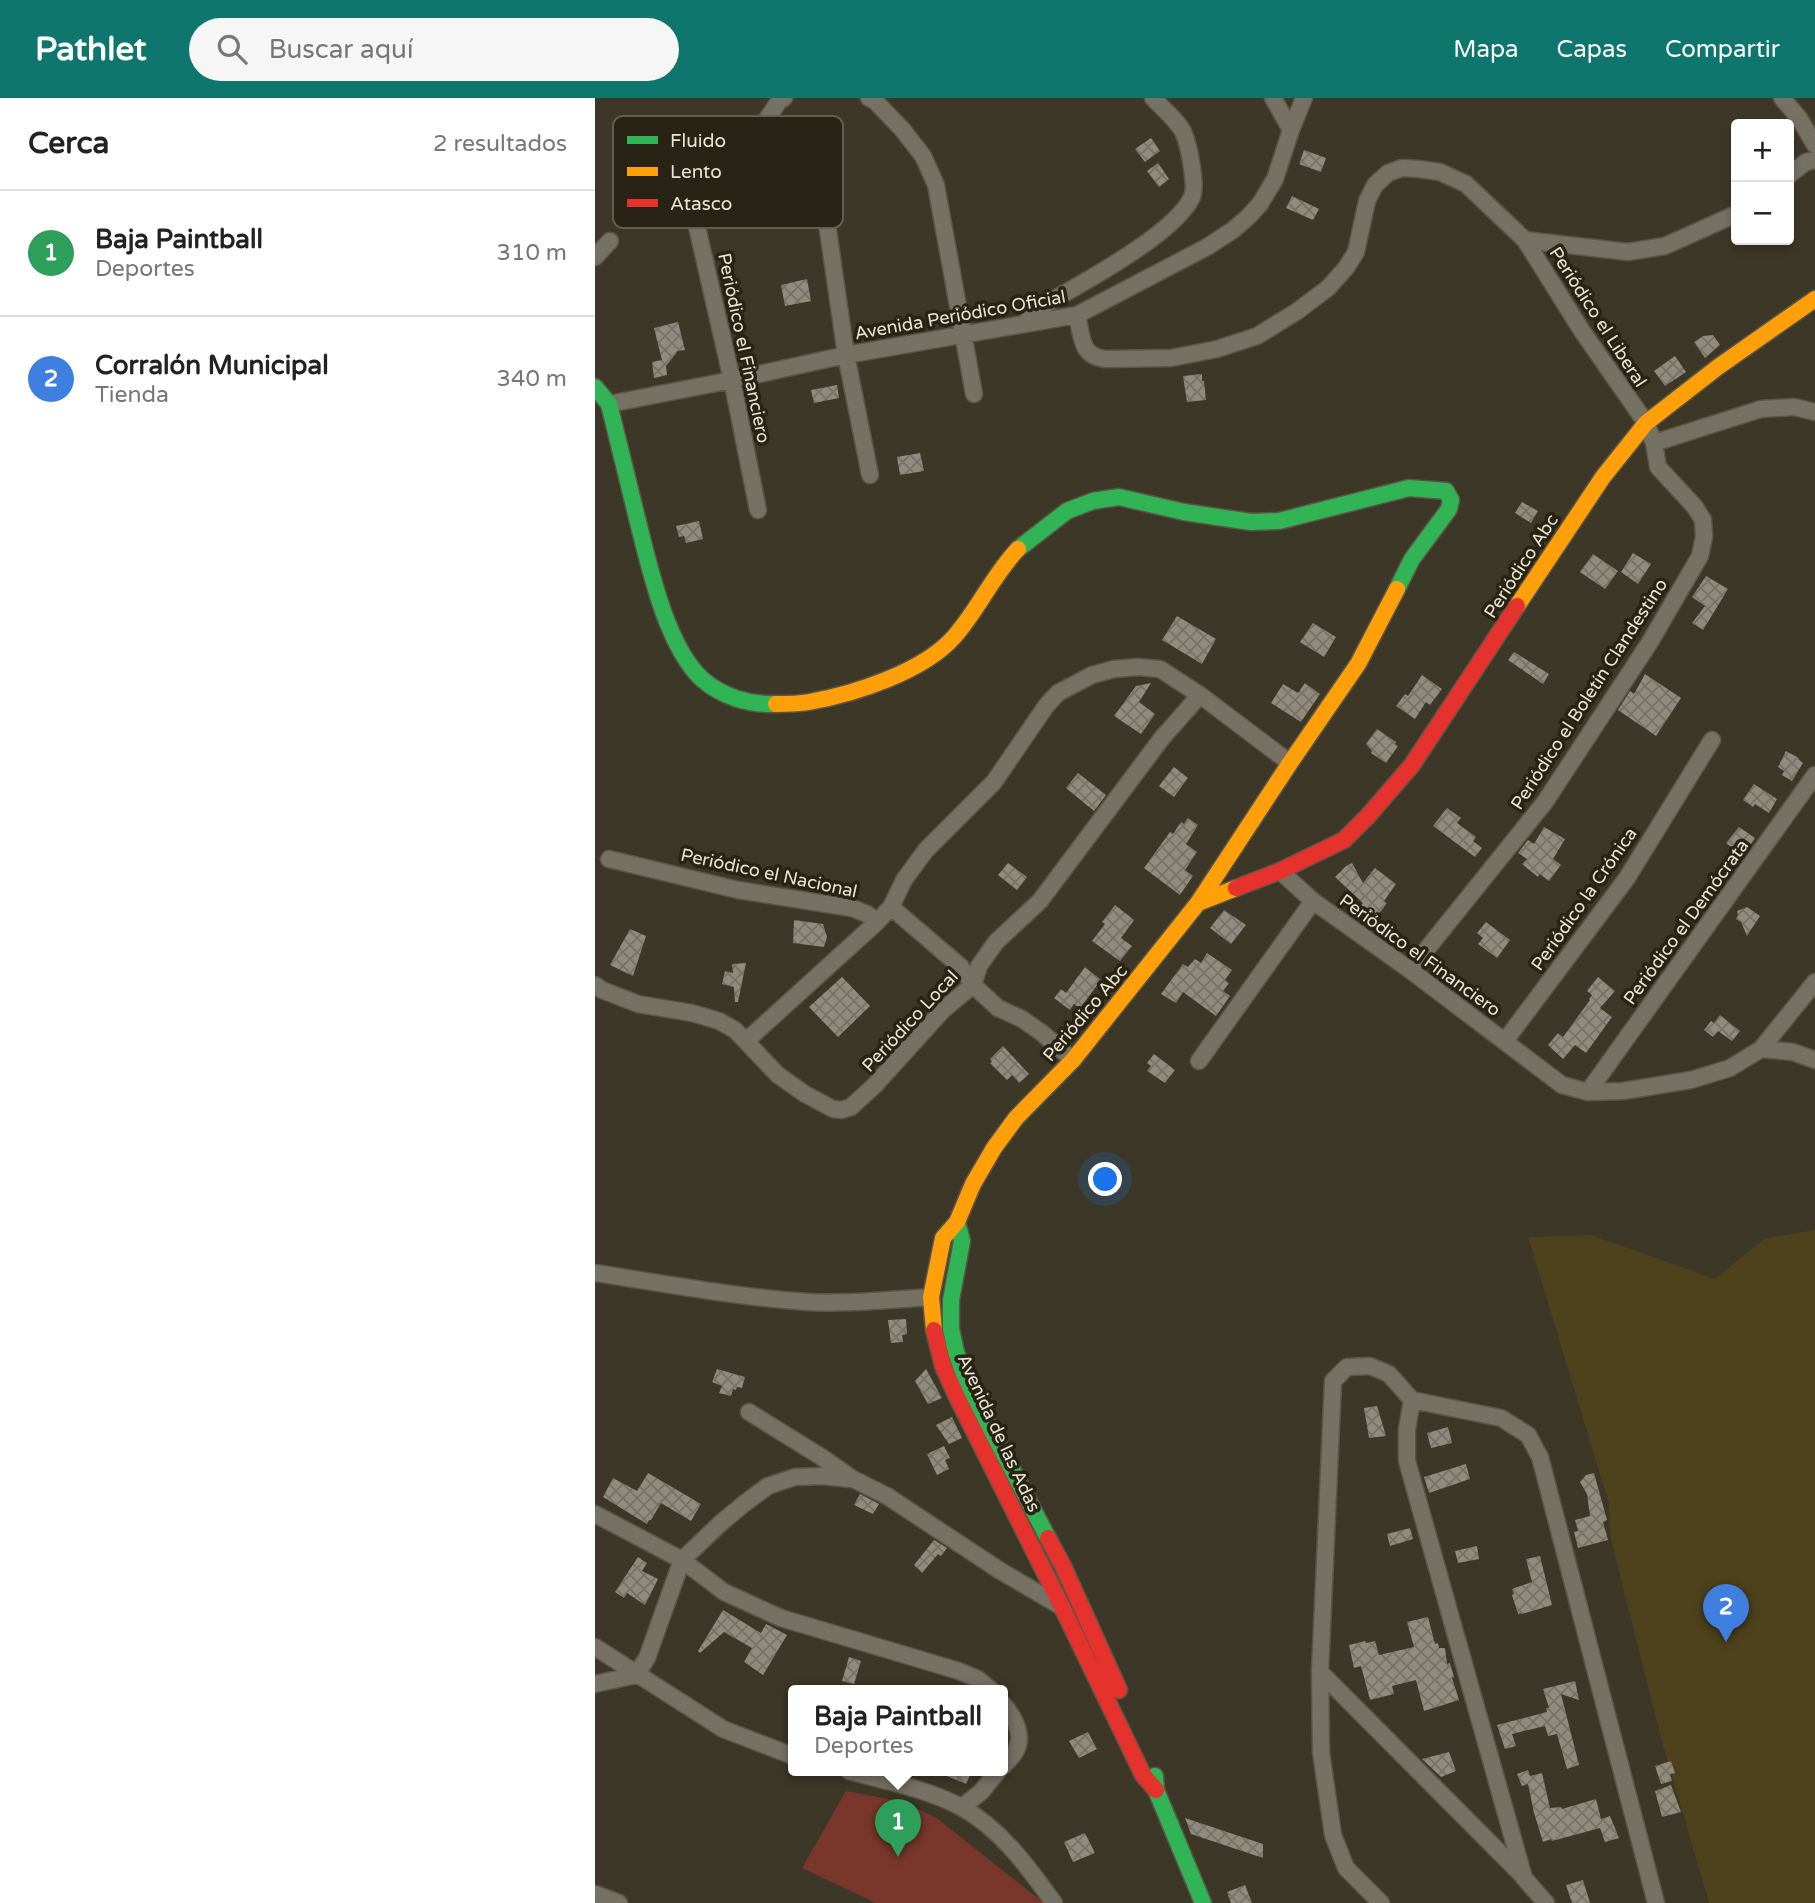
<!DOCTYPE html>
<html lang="es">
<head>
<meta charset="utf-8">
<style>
	body { margin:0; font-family:"Varela Round",sans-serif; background:#f6f6f6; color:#222 }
	.controls { position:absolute; right:21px; top:21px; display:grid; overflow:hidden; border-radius:7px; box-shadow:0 4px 10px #0003 }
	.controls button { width:63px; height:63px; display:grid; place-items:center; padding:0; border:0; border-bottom:2px solid #e0e0e0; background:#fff; color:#222; font:35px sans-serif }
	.you { position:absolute; left:511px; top:1082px; width:24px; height:24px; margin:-18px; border:5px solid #fff; border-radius:50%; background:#1a73e8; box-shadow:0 0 0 10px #1a73e833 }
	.badge { display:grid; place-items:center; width:46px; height:46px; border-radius:50%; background:#0f766e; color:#fff; font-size:23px; font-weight:700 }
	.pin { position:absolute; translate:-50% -58px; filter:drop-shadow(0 2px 4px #0008) }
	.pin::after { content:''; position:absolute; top:37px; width:24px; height:21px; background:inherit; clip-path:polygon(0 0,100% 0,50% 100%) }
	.popup { position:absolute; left:193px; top:1587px; width:220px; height:91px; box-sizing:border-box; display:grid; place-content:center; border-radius:7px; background:#fff; filter:drop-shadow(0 2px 5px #0005); font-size:23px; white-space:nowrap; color:#767676 }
	.popup b { font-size:26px; color:#222 }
	.popup::after { content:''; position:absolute; left:50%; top:100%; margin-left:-14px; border:14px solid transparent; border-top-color:#fff }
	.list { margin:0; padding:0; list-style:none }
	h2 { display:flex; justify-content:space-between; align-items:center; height:91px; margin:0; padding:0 28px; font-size:30px }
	h2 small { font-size:23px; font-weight:400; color:#767676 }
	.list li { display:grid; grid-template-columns:46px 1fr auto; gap:21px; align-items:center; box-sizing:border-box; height:126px; padding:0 28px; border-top:2px solid #e0e0e0 }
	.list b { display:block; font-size:26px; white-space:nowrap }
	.list p { margin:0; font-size:23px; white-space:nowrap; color:#767676 }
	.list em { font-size:23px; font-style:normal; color:#767676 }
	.icon { flex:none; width:38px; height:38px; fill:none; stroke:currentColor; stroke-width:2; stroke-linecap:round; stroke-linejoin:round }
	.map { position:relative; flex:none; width:1220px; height:1805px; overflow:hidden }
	header { display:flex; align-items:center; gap:42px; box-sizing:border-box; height:98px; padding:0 35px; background:#0f766e; color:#fff }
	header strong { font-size:33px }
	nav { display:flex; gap:38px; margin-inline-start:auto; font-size:24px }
	.search { width:490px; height:63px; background:#f6f6f6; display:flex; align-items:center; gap:18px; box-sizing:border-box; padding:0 24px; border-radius:38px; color:#767676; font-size:26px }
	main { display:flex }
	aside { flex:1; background:#fff }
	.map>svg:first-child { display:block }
	.built { fill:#4e421d }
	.garden { fill:#78372a }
	.building { fill:url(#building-cross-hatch) }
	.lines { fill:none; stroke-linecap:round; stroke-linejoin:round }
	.street-casing { stroke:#5a5546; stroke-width:19 }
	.fast-casing { stroke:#5a5546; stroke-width:19 }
	.slow-casing { stroke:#5a5546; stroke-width:19 }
	.jam-casing { stroke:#5a5546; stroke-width:19 }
	.street { stroke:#757163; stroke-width:16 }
	.fast { stroke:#30b455; stroke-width:16 }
	.slow { stroke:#ff9f0a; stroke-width:16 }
	.jam { stroke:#e5322d; stroke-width:16 }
	.labels { text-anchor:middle; stroke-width:7; stroke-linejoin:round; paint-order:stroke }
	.street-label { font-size:18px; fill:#eae4d2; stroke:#282315 }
	.key { fill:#282315; stroke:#625d4e; stroke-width:2 }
	.key-label { font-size:19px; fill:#eae4d2 }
</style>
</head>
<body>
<header>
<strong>Pathlet</strong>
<div class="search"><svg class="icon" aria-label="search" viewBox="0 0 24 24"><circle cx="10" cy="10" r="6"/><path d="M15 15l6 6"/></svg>Buscar aquí</div>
<nav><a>Mapa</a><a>Capas</a><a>Compartir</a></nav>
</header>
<main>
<aside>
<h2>Cerca<small>2 resultados</small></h2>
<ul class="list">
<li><span class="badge" style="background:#2e9e5b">1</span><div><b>Baja Paintball</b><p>Deportes</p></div><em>310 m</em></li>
<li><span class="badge" style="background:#3f7fe0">2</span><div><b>Corralón Municipal</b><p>Tienda</p></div><em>340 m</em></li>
</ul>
</aside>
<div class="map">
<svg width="1220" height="1805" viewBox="0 0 1220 1805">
	<defs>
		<pattern id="building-cross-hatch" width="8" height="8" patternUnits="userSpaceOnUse" patternTransform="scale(1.75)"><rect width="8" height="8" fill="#908b7c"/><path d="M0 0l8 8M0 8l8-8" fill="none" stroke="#767267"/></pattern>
	</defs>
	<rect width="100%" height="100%" fill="#3c3726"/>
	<path class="built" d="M1220 1132V1805H1114L1068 1647 1016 1442 1014 1406 933 1139 996 1137 1120 1181 1169 1141Z"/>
	<path class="garden" d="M251 1693 310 1704 343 1721 449 1805H281L207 1770Z"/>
	<path class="building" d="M556 40 565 53 550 64 540 51Z
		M709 52 731 60 726 74 704 66Z
		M563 65 574 81 564 89 552 73Z
		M697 98 724 111 718 122 691 110Z
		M212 181 216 203 190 208 186 187Z
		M83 224 90 252 83 253 71 268 72 277 59 280 57 264 67 262 59 230Z
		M1118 237 1125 247 1110 260 1099 244 1108 238Z
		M1080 258 1091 274 1070 288 1059 273Z
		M607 276V283H609L611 302 592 304 588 278Z
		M242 287 244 300 219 305 216 292Z
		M325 355 329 373 305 377 302 359Z
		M927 404 943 413 936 425 920 415Z
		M104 423 108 441 91 445 89 438 84 439 81 428Z
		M1038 455 1056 466 1043 486 1026 474Z
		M998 456 1023 473 1010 491 985 474Z
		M1111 478 1133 491 1108 532 1097 525 1110 508 1097 499Z
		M582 518 621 541 607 566 567 542Z
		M718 525 741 539 729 559 705 544Z
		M919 554 954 576 948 586 913 562Z
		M1050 576 1086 600 1061 638 1023 612 1035 593 1039 596Z
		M827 577 847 591 835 607 831 604 820 621 801 608 810 596 813 598Z
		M556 585 544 604 560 616 546 636 519 618 541 588Z
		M710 585 725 596 706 624 676 605 688 586 703 595Z
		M782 631 801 644 800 646 803 648 791 665 776 655 777 653 771 646Z
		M1191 653 1204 660 1203 661 1208 665 1197 683 1187 677 1189 673 1183 669Z
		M579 669 593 680 579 699 564 688Z
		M483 675 511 697 499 713 471 690Z
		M1159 686 1182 701 1174 715 1160 706 1158 709 1148 702Z
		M852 710 866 720 862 725 881 739 878 743 887 750 880 759 838 728Z
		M593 720 603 727 591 746 602 754 590 772 598 778 585 797 549 770 575 734 578 736 586 724 589 726Z
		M949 729 970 741 958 761 966 767 954 783 945 776 943 779 927 766 932 761 923 755 933 742 939 746Z
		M1144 729 1160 740 1148 758 1131 745Z
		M413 765 432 779 422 792 403 777Z
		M757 765 768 785 780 770 801 786 789 803 792 805 777 825 761 813 768 805 740 779 751 768Z
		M520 807 539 822 526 840 537 848 525 863 497 843 510 826 507 824Z
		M1152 809 1165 818 1152 838 1146 824 1141 821 1143 817 1142 813Z
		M629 812 651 827 636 846 615 830Z
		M199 822 228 826 232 839 229 849 198 845Z
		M891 824 915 842 902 860 883 846 888 840 882 835Z
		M35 831 51 838 38 878 15 867Z
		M612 855 637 872 630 882 634 885 628 893 635 898 621 918 588 894 581 905 566 896 588 866 593 869 600 861 606 865Z
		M151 865 143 904H140L139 889 127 886 130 873 138 875 137 866Z
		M490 869 506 882 485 910 479 906 475 912 459 900 466 891 471 895Z
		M247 879 275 908 243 939 214 909Z
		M1003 879 1020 893 1005 910 1017 919 991 955 980 947 968 961 953 947 963 935 968 939 995 902 994 901 997 897 992 893Z
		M1125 917 1145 933 1137 943 1123 933 1118 939 1109 932 1116 923 1119 925Z
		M408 948 434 976 424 985 417 977 412 982 395 965 397 964 395 961Z
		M559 956 580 972 570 985 552 973 556 968 552 965Z
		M311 1221 312 1236 307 1237 308 1244 296 1245 293 1222Z
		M122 1271 150 1279 147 1290 142 1289 141 1292 138 1291 136 1298 124 1295 127 1288 117 1284Z
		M331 1271 347 1300 333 1306 320 1283Z
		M782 1308 791 1338 774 1340 769 1310Z
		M357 1319 367 1340 354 1346 341 1327Z
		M853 1329 857 1345 836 1350 832 1335Z
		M349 1348 355 1360 350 1362 354 1371 342 1377 332 1356Z
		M871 1366 875 1381 834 1395 829 1379Z
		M53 1375 106 1406 96 1423 66 1405 56 1422H54L52 1426 8 1399 18 1380 42 1393Z
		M999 1375 1012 1422 1008 1424 1013 1442 983 1450 979 1434 983 1433 980 1422 995 1418 992 1396 985 1384 991 1377Z
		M265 1396 284 1406 278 1416 259 1407Z
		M815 1430 818 1441 795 1448 792 1436Z
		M339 1442 352 1450 346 1458 343 1456 327 1475 319 1467Z
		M882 1448 884 1461 863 1465 860 1453Z
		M945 1458 957 1507 927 1516 926 1515 923 1516 917 1497 919 1496 917 1491 937 1484 931 1461Z
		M43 1459 52 1465 47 1473 63 1481 50 1507 32 1495 29 1500 20 1494Z
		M128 1512 166 1535 171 1526 192 1537 168 1577 149 1564 157 1550 129 1534 105 1555 103 1553Z
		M833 1519 840 1546 843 1545 844 1550H850L852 1566 855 1565 859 1579 857 1580 864 1602 829 1613 821 1582 797 1588 799 1596 775 1602 766 1568 759 1570 754 1547 770 1543 771 1545 780 1543 784 1557 819 1549 812 1524Z
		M254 1559 266 1563 259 1586 247 1583Z
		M980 1583 984 1602 966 1596 984 1667 972 1671 962 1636 953 1638 950 1628 917 1636 921 1648 910 1651 902 1627 952 1614 951 1610H954L948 1591Z
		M493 1634 502 1651 484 1660 474 1643Z
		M854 1654 861 1673 846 1679 827 1661Z
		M1076 1663 1080 1675 1075 1676 1077 1683 1066 1686 1060 1668Z
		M933 1672 935 1678 947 1675 955 1710 966 1709 967 1711 1001 1701 1006 1721 1015 1718 1024 1740 1010 1744 1005 1730 957 1743 956 1741 948 1744 939 1715 933 1686 927 1688 922 1676Z
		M340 1673H377L371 1686Z
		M1076 1687 1086 1714 1067 1719 1060 1693Z
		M590 1720 668 1746V1760L596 1736Z
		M490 1735 500 1755 478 1764 469 1744Z
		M988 1782 995 1805H977L971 1787Z
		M650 1787 657 1805H636L632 1794Z"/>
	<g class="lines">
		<defs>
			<path id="street" d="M274 0 280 3 307 31 328 58 341 87 379 296
				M678 0 696 32
				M1187 0 1204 20 1220 47
				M222 56 251 257 275 377
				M1194 77 1211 64 1220 62
				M930 142 1033 154 1070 148 1141 116
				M0 159 15 143
				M482 217C487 238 485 258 510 261L576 260 622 251 662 238 701 214 733 190 751 170 761 154 772 103 780 87 793 75 807 70 824 71 845 74 871 86 930 142 987 233 1051 325 1059 345 1063 369 1100 409 1108 422 1109 439 1105 458 1055 544 950 704 815 872
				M430 225 439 215 451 206C487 185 580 136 597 99 602 89 594 48 589 36 585 25 566 9 558 0
				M14 306 137 282 251 257 482 217 612 149 638 132 653 119 665 106 680 81 696 32 709 0
				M1059 345 1166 311 1199 309 1220 314
				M163 412 137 282 102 129 103 113 131 84 184 3 189 0
				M14 761 143 792 257 810 272 816 282 824
				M718 803 815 872 967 987 993 994 1028 993 1096 982 1135 970 1166 951 1220 884
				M296 809 366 869 378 887 403 910 427 921 447 935 478 962
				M0 887 7 892 43 906 97 915 124 923 140 932 183 977 210 996 238 1011 247 1012 256 1009 279 988 348 912 378 887 384 868 401 844 445 803 567 640 605 597
				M151 943 282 824 296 809 309 782 331 752 399 684 451 608 463 595 497 577 519 571 543 569 565 571 605 597 695 665
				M910 943 1032 780 1117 642
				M1166 951 1198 954 1220 962
				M604 963 718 803 685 773
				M993 994 1220 677
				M0 1175C71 1186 141 1199 213 1204 253 1206 296 1202 336 1199
				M817 1302 812 1331V1363L929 1780 951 1805
				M154 1314 228 1360 258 1381 292 1398 404 1472 467 1509
				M0 1416 87 1462 129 1494 186 1520 364 1573 383 1581 397 1593
				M0 1549 128 1631 198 1658
				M725 1574 928 1778
				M0 1586 41 1577 52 1560 87 1462 127 1424 150 1405 173 1388 200 1379 227 1378 255 1381
				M408 1606C419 1619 430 1638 420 1654 417 1659 412 1664 408 1668
				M254 1673C291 1683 332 1691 366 1709 406 1731 433 1769 459 1805
				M367 1709 386 1694 403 1673
				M0 1796 24 1805
				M786 1805 751 1770 738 1737 726 1654 725 1574 738 1283 752 1269 775 1268 794 1276 817 1302 906 1320 933 1337 945 1359 1061 1805"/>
			<path id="fast" d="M0 289 14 306C23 344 33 382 42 420 54 467 71 548 107 581 127 599 155 607 181 606
				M423 451 472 413 498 403 524 399 589 414 656 424 684 423 814 390 851 393 856 402 854 411 817 461 802 491
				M362 1124 367 1143 356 1202V1231L361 1254 373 1288 453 1440
				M560 1678 561 1692 608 1805"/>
			<path id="slow" d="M922 508 1008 379 1051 325 1123 269 1220 201
				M181 606C192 606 203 606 214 604 259 596 328 574 359 539 383 512 398 477 423 451
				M603 805 695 665 763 566 802 491
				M339 1232 336 1199 348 1140 362 1124 378 1086 399 1050 421 1020 478 962 603 805 641 790"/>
			<path id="jam" d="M641 790 685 773 749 742 773 718 817 667 922 508
				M339 1232 348 1268 362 1299 467 1509 548 1677 561 1692
				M453 1440 468 1468 524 1592"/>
		</defs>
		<use href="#street" class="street-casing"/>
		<use href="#fast" class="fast-casing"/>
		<use href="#slow" class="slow-casing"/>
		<use href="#jam" class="jam-casing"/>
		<use href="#street" class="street"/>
		<use href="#fast" class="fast"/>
		<use href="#slow" class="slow"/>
		<use href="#jam" class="jam"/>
	</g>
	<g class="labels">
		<g class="street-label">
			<text transform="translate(365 217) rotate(-10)" y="6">Avenida Periódico Oficial</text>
			<text transform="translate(1003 219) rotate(57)" y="6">Periódico el Liberal</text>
			<text transform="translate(149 250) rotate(78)" y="6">Periódico el Financiero</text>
			<text transform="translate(926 468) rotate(-57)" y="6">Periódico Abc</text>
			<text transform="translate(994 596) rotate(-57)" y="6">Periódico el Boletín Clandestino</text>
			<text transform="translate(174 775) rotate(12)" y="6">Periódico el Nacional</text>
			<text transform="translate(989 801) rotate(-55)" y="6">Periódico la Crónica</text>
			<text transform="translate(1091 824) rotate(-54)" y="6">Periódico el Demócrata</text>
			<text transform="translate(825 857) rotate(36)" y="6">Periódico el Financiero</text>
			<text transform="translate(490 915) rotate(-50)" y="6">Periódico Abc</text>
			<text transform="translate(315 923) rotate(-47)" y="6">Periódico Local</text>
			<text transform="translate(404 1335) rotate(65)" y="6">Avenida de las Adas</text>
		</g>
	</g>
	<rect x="18" y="18" width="230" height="112" rx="10" class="key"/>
	<rect x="32" y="38" width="31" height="8" fill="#30b455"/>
	<rect x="32" y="69" width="31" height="9" fill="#ff9f0a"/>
	<rect x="32" y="101" width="31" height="8" fill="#e5322d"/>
	<g class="key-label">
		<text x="75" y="49">Fluido</text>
		<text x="75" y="80">Lento</text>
		<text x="75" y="112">Atasco</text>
	</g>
</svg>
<div class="controls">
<button>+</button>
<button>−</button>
</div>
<div class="you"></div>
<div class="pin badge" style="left:303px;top:1759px;background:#2e9e5b">1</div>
<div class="popup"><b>Baja Paintball</b>Deportes</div>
<div class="pin badge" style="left:1131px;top:1544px;background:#3f7fe0">2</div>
</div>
</main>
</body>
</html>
